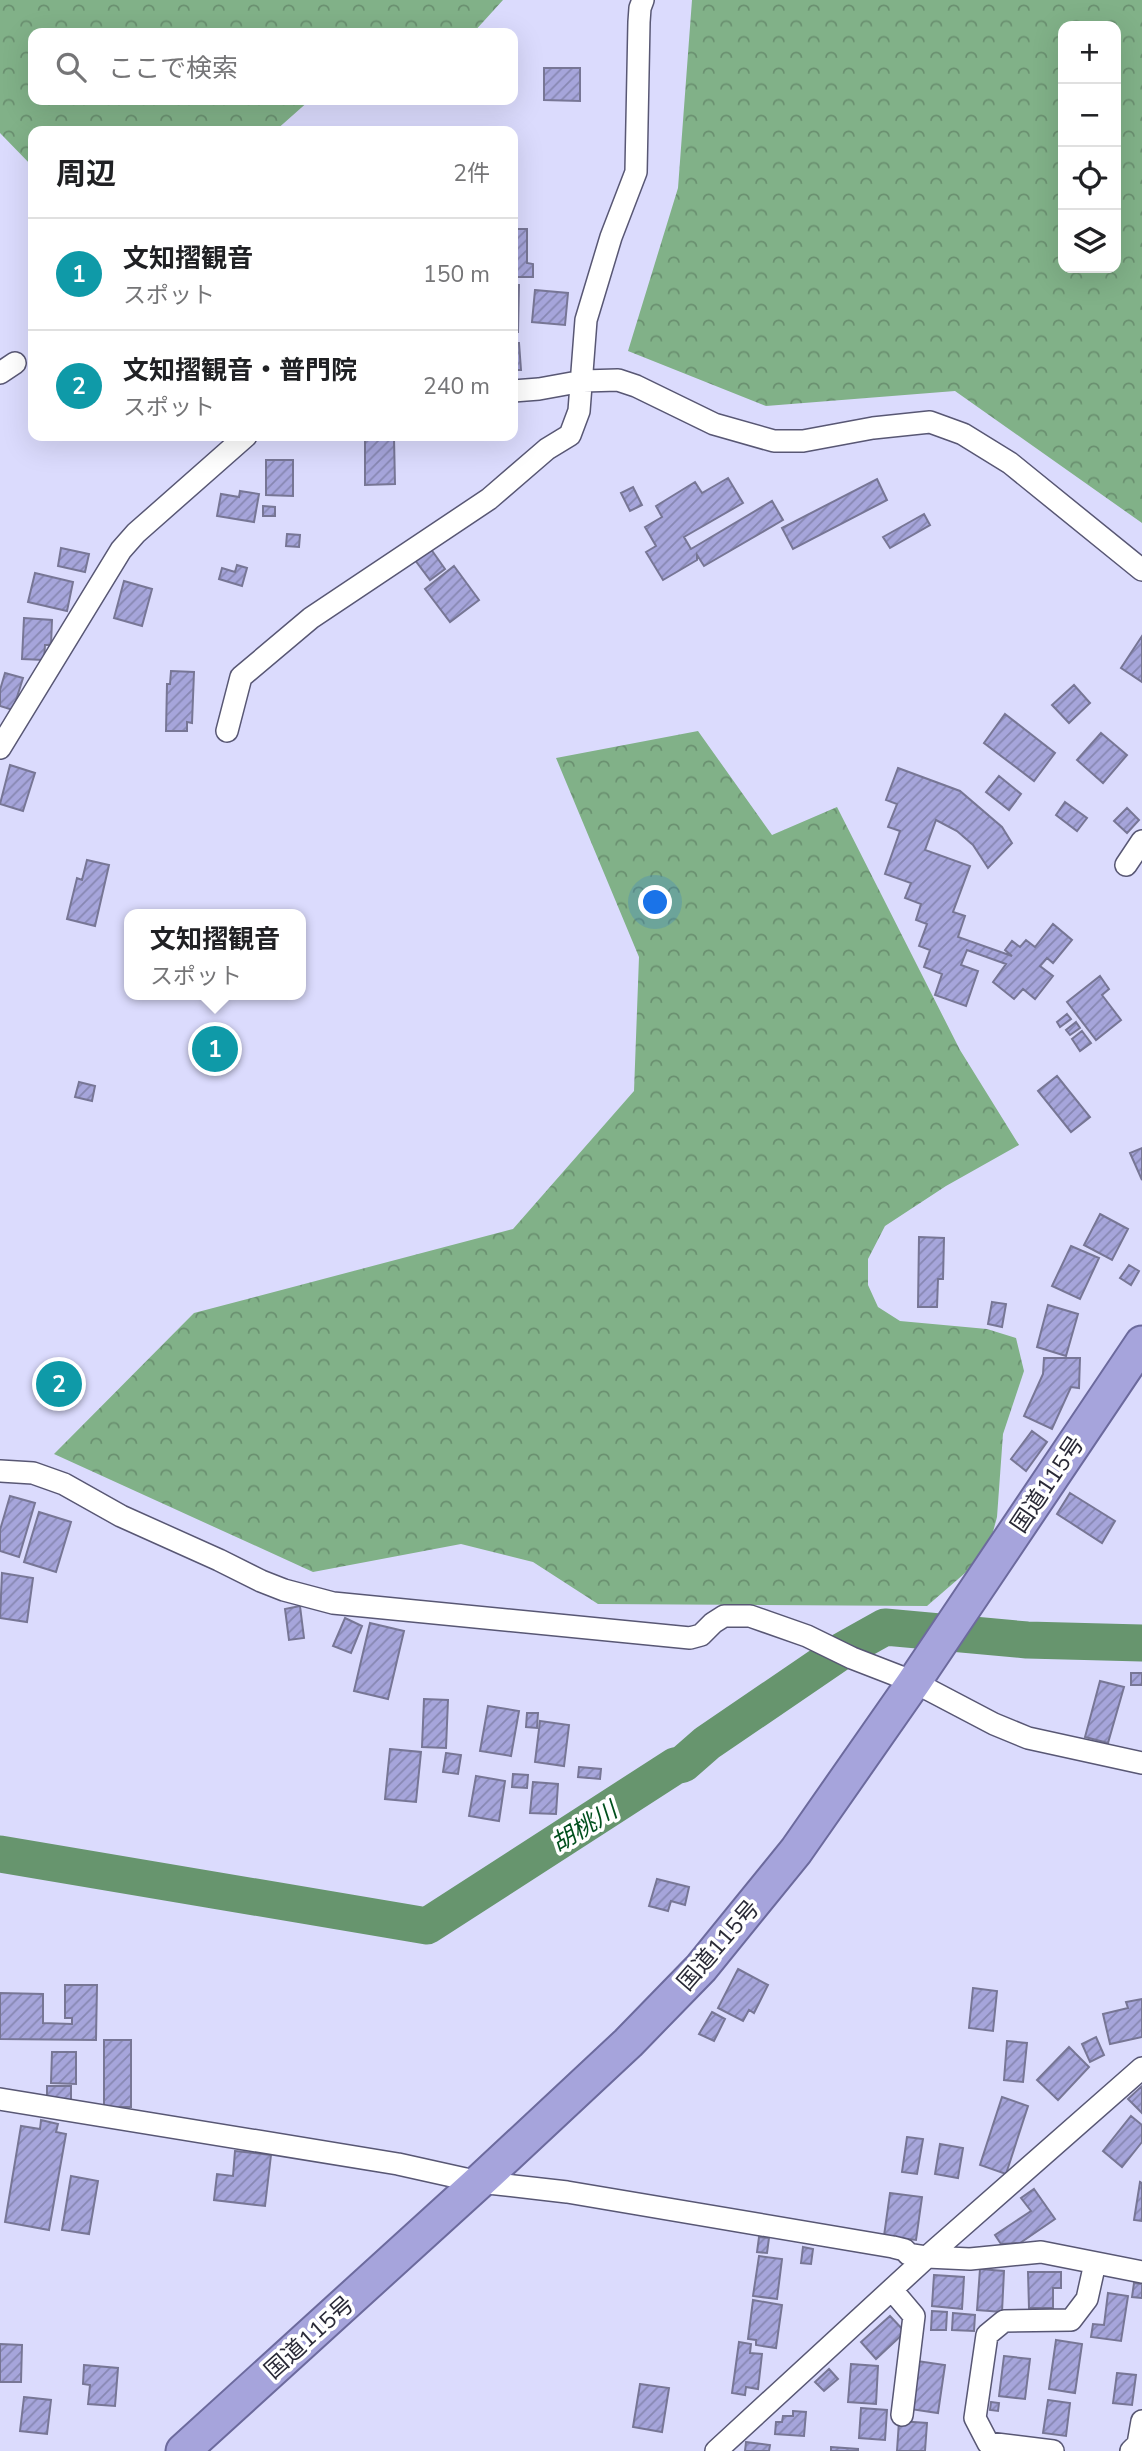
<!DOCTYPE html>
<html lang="ja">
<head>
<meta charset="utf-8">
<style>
	body { margin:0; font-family:"Nunito Sans","Noto Sans JP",sans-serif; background:#f2f2f2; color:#202124 }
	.controls { position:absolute; right:21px; top:21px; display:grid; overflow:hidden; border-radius:14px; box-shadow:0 7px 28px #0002 }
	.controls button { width:63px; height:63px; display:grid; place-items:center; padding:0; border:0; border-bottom:2px solid #e0e0e0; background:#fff; color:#202124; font:35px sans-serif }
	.you { position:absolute; left:656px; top:903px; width:24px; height:24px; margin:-18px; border:5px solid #fff; border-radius:50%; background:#1a73e8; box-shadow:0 0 0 10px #1a73e833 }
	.badge { display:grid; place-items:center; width:46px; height:46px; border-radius:50%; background:#b45309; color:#fff; font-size:23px; font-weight:700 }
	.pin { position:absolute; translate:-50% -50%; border:4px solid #fff; box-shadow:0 2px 7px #0006 }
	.popup { position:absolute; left:124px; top:909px; width:182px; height:91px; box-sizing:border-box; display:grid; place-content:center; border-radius:14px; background:#fff; filter:drop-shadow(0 2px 5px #0005); font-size:23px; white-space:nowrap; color:#757577 }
	.popup b { font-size:26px; color:#202124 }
	.popup::after { content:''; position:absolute; left:50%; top:100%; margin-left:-14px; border:14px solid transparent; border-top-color:#fff }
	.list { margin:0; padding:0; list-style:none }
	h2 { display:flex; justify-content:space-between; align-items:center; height:91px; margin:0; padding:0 28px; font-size:30px }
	h2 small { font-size:23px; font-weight:400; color:#757577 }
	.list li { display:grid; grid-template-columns:46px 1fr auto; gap:21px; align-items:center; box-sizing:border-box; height:112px; padding:0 28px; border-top:2px solid #e0e0e0 }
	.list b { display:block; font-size:26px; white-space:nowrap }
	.list p { margin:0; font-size:23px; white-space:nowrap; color:#757577 }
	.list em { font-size:23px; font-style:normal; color:#757577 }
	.icon { flex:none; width:38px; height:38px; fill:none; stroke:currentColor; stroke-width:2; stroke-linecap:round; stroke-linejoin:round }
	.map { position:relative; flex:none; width:1142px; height:2451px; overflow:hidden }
	.search { position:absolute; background:#fff; box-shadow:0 7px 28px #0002; left:28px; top:28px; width:490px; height:77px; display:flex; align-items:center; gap:18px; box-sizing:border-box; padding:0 24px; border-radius:14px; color:#757577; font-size:26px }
	.panel { position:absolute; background:#fff; box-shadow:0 7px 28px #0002; left:28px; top:126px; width:490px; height:315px; border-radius:14px }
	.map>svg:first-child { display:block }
	.forest { fill:url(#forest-crowns); fill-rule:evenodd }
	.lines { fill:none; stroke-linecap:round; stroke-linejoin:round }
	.river { stroke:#67956e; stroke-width:37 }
	.building { fill:url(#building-hatch); stroke:#777695; stroke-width:2 }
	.minor-casing { stroke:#585774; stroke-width:24 }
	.trunk-casing { stroke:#6c6a9d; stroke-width:37 }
	.minor { stroke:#fff; stroke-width:21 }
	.trunk { stroke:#a6a4dc; stroke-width:33 }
	.labels { text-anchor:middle; stroke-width:7; stroke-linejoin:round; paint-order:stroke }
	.street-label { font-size:23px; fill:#2a2a37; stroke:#fff }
	.water-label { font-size:24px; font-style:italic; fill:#01501d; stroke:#fff }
</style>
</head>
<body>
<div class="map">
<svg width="1142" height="2451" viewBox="0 0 1142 2451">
	<defs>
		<pattern id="forest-crowns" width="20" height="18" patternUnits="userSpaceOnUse" patternTransform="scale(1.75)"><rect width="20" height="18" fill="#81b188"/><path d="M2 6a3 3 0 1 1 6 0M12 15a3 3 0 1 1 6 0" fill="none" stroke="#6a9070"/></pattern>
		<pattern id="building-hatch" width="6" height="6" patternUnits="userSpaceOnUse" patternTransform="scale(1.75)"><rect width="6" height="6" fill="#a6a5db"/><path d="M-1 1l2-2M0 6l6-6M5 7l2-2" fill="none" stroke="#8787b2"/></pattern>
	</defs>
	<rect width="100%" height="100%" fill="#dbdbfd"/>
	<path class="forest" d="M0 0H503L473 33H33V100H310L275 131H33V167L0 133Z
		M692 0H1142V523L955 391 766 406 628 351 678 188ZM1116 26V268H1063V26Z
		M698 731 772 835 837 807 960 1050 1019 1145 946 1186 885 1226 868 1259V1285L878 1307 900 1321 987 1329 1016 1338 1024 1371 1003 1434 997 1517 987 1554 927 1606 598 1604 533 1562 461 1544 313 1572 54 1454 194 1313 513 1229 634 1091 639 957 556 758Z"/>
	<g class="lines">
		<path class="river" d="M0 1854 427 1926 675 1766 683 1764 707 1743 842 1651 885 1627 1027 1640 1142 1643"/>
	</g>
	<path class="building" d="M544 68H580V101L544 100Z
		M513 229H527V263L533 264V277H513Z
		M513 285H519L518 332H513Z
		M535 290 568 293 565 325 532 322Z
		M513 343H519L521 370H513Z
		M365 438H394L395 484 365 485Z
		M266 460H293V496L266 495Z
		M728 478 743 503 684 537 691 549 772 501 783 520 704 566 697 555V560L663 580 646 552 656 546 645 527 662 517 656 506 695 482 702 493Z
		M877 479 887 500 793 549 782 528Z
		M633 487 642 505 630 511 621 493Z
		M240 491 259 494 254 522 217 516 221 494 239 497Z
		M263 506 275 507V516H263Z
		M924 514 930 525 890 548 883 537Z
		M287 534 300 535 299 547 286 546Z
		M428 545 445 569 430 580 412 556Z
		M61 548 89 554 85 572 58 566Z
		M237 565 247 568 242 586 219 579 222 568 235 572Z
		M454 566 479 600 450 622 425 589Z
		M35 573 73 582 67 611 28 602Z
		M124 581 152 589 142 626 114 618Z
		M24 618 52 620 51 645H45L44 660 22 659Z
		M1142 636V682L1121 668Z
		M171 671 194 672 192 723 187 722V731H166L167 684H170Z
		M5 673 23 678 13 710 0 706V690Z
		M1074 685 1090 703 1069 723 1052 705Z
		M1005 714 1055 753 1034 781 984 743Z
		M1101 733 1127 755 1103 783 1077 760Z
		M10 765 35 773 23 811 0 804Z
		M898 768 960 791 1002 827 1012 843 988 868 973 845 957 831 936 820 925 850 970 866 953 912 965 916 958 937 1012 956 1005 950 1012 941 1020 947 1026 940 1035 947 1053 924 1072 940 1053 963 1047 958 1040 966 1053 976 1035 999 1023 989 1014 999 993 982 1006 964 967 950 961 965 978 971 966 1006 935 995 942 974 924 967 930 950 919 946 927 924 916 920 921 904 905 898 911 883 885 874 900 831 888 827 897 804 886 800Z
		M999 776 1021 794 1009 810 986 792Z
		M1065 802 1087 818 1077 831 1056 815Z
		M1127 808 1139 820 1127 833 1114 821Z
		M87 860 109 865 95 926 67 919 77 878 82 880Z
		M1100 976 1109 989 1102 995 1121 1020 1096 1040 1067 1002Z
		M1067 1014 1071 1019 1060 1027 1057 1022Z
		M1076 1022 1080 1028 1070 1035 1066 1030Z
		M1082 1031 1091 1043 1080 1051 1072 1039Z
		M1057 1076 1090 1117 1071 1132 1038 1091Z
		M79 1082 95 1086 92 1101 75 1097Z
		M1142 1148V1180L1130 1153Z
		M1100 1214 1128 1229 1112 1260 1084 1245Z
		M919 1237 944 1238 943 1279H938L937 1307H918Z
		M1071 1246 1099 1258 1080 1299 1052 1286Z
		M1129 1265 1139 1271 1131 1285 1120 1278Z
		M992 1302 1006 1304 1002 1327 988 1324Z
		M1048 1305 1078 1314 1066 1356 1037 1347Z
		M1044 1358H1080L1079 1388 1071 1387 1052 1429 1024 1416 1043 1374Z
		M1032 1431 1047 1442 1026 1471 1011 1459Z
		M1070 1493 1115 1521 1102 1543 1057 1514Z
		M10 1496 35 1503 19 1557 0 1551V1530Z
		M39 1512 71 1522 56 1572 24 1562Z
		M2 1573 33 1578 27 1622 0 1618Z
		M300 1606 304 1638 289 1640 285 1609Z
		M345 1618 362 1626 351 1653 333 1646Z
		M370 1623 404 1631 388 1699 354 1691Z
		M1131 1673H1142V1685H1131Z
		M1100 1681 1124 1687 1108 1743 1085 1737Z
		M424 1699 448 1700 446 1748 422 1747Z
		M488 1706 519 1711 511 1756 480 1751Z
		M527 1713H538L537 1728 526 1727Z
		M540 1721 569 1725 564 1766 535 1762Z
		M390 1749 421 1752 416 1802 385 1799Z
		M446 1753 461 1755 458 1774 443 1772Z
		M579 1767 601 1769 600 1779 578 1777Z
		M513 1774 528 1775 527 1788 512 1787Z
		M476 1776 505 1781 499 1821 469 1816Z
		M533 1782 558 1784 556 1814 530 1813Z
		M657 1879 689 1887 685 1905 671 1901 668 1911 649 1906Z
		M738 1969 768 1985 754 2013 749 2010 743 2021 718 2008Z
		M65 1985H97L96 2040 0 2039V1993L43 1994V2023L72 2024V2018H65Z
		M973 1988 997 1991 993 2031 969 2028Z
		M1142 1999V2037L1110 2044 1103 2014 1128 2008 1126 2002Z
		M712 2012 725 2019 714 2041 699 2034Z
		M1096 2037 1104 2055 1090 2062 1082 2044Z
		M104 2040H131V2107H104Z
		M1007 2041 1027 2043 1023 2082 1004 2080Z
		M1069 2047 1089 2067 1058 2100 1037 2080Z
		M52 2052H76V2084L51 2083Z
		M47 2086H71V2101L47 2100Z
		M1142 2086V2113L1128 2099Z
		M1002 2097 1028 2106 1006 2174 980 2165Z
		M1131 2116 1142 2125V2142L1122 2167 1103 2151Z
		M41 2120 58 2124 56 2132 66 2134 49 2230 5 2222 21 2126 40 2129Z
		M907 2137 923 2139 917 2174 902 2172Z
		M940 2144 963 2148 958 2178 935 2174Z
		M235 2151 271 2155 265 2206 214 2200 217 2174 233 2176Z
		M71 2176 98 2181 89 2234 62 2230Z
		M1140 2182 1142 2183V2221L1134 2220Z
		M1034 2189 1055 2219 1020 2243 1001 2244 995 2235 1031 2211 1021 2198Z
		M890 2193 922 2197 916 2240 884 2236Z
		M759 2237 769 2238 767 2253 757 2252Z
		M803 2247 813 2249 811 2264 801 2263Z
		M759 2256 782 2259 777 2299 753 2296Z
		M980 2269 1004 2271 1002 2312 977 2310Z
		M1028 2272H1061V2288H1053V2308H1029Z
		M934 2275 964 2277 962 2309 932 2306Z
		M1134 2283 1142 2284V2298L1132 2297Z
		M1108 2293 1128 2296 1121 2341 1091 2337 1093 2324 1104 2325Z
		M753 2300 782 2305 776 2348 756 2345V2340L748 2339Z
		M932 2311 947 2312 946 2330H931Z
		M953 2313 975 2315 974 2331 952 2330Z
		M890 2316 905 2332 876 2359 861 2342Z
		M1056 2340 1082 2344 1075 2393 1049 2389Z
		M739 2342 751 2344 750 2353 762 2354 758 2389 746 2387 745 2395 732 2393Z
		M0 2344 22 2345 21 2382H0Z
		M1004 2356 1030 2359 1025 2399 999 2396Z
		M917 2361 945 2365 938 2413 910 2409Z
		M851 2364 878 2366 876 2404 848 2402Z
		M84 2365 118 2368 115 2406 88 2404 90 2385 83 2384Z
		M829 2369 838 2379 824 2391 815 2382Z
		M1117 2373 1136 2375 1132 2405 1113 2403Z
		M640 2384 669 2388 662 2432 633 2427Z
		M24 2397 51 2400 47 2434 20 2431Z
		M1048 2400 1070 2403 1066 2436 1043 2433Z
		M991 2402 999 2403 998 2411 990 2410Z
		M861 2408 887 2410 885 2440 859 2438Z
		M793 2411 806 2412 804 2436 775 2434 776 2422H782L783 2416H793Z
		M899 2421 927 2423 925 2451H897Z
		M746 2442 770 2445 769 2451H745Z
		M831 2447 858 2449V2451H831Z"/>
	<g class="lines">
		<defs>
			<path id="minor" d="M0 373 15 363
				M513 391 539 389 583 381 618 380 636 386 714 424 774 441H803L873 428 930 422 963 434 1010 463 1142 570
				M227 731 241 677 311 618 489 499 547 449 570 435 579 411 586 320 611 237 636 172 639 22 640 8 643 0
				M0 748 121 550 136 533 246 436
				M1126 865 1142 841
				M0 1471 33 1473 64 1484 121 1516 219 1560 261 1581 284 1590 333 1603 690 1638 701 1635 713 1623 724 1616H750L807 1636 852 1658 914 1682 994 1724 1028 1738 1142 1763
				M0 2099 398 2164 479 2182 567 2192 893 2247 905 2250 908 2254 927 2257 970 2259 1041 2252 1142 2272
				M892 2290 914 2316 902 2415
				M716 2451 927 2257 1142 2068
				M1053 2451 988 2443 975 2418 987 2335 1004 2321 1071 2320 1087 2299 1095 2263
				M1131 2451 1138 2444 1142 2421"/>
			<path id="trunk" d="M183 2451 479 2182 628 2043 701 1968 796 1851 914 1682 1142 1343"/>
		</defs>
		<use href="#minor" class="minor-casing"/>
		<use href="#trunk" class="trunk-casing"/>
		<use href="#minor" class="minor"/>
		<use href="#trunk" class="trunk"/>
	</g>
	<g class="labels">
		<g class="street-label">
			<text transform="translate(1047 1484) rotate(-56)" y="8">国道115号</text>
			<text transform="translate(718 1945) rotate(-49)" y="8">国道115号</text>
			<text transform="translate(309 2337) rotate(-42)" y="8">国道115号</text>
		</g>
		<g class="water-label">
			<text transform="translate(584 1827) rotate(-32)" y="8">胡桃川</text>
		</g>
	</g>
</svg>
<div class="controls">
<button>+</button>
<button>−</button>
<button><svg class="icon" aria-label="locate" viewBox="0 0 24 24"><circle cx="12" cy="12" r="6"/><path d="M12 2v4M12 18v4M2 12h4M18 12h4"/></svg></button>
<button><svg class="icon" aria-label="layers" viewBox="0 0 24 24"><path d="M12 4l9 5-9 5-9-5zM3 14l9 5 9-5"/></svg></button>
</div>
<div class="you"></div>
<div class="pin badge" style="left:215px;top:1049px;background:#0f9aa8">1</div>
<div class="popup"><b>文知摺観音</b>スポット</div>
<div class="pin badge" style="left:59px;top:1384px;background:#0f9aa8">2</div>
<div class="search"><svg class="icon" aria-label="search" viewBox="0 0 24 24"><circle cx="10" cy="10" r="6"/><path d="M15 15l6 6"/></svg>ここで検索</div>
<section class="panel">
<h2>周辺<small>2件</small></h2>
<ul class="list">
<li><span class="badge" style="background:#0f9aa8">1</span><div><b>文知摺観音</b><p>スポット</p></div><em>150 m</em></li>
<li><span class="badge" style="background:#0f9aa8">2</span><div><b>文知摺観音・普門院</b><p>スポット</p></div><em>240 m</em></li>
</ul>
</section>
</div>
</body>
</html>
